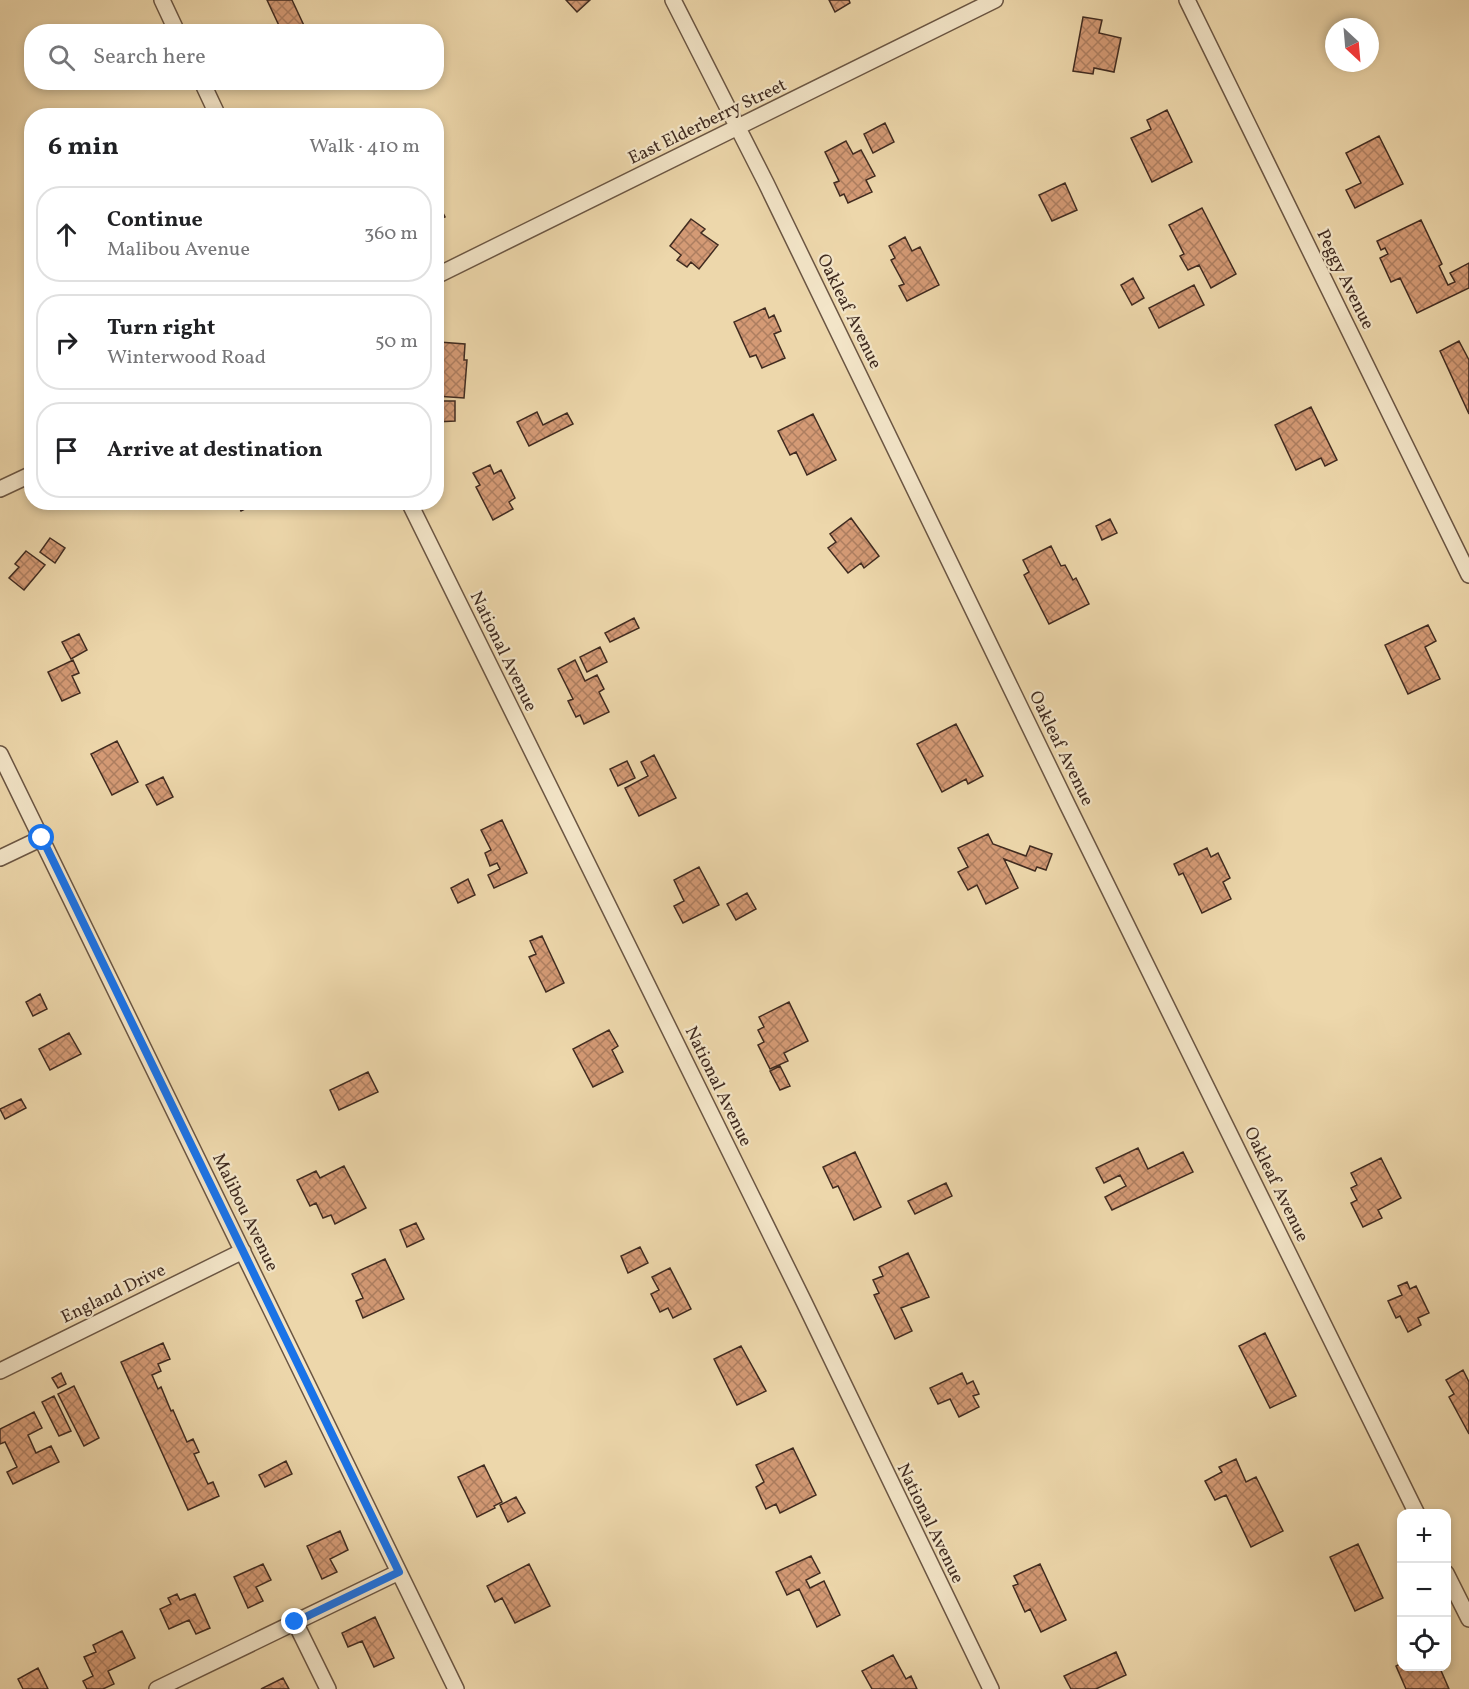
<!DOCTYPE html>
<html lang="en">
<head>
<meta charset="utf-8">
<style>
	body { margin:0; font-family:Vollkorn,serif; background:#f2f2f2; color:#202124 }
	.controls { position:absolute; right:18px; bottom:18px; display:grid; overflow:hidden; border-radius:12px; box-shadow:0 3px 9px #0003 }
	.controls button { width:54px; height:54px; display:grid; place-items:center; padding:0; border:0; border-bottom:2px solid #e0e0e0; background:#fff; color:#202124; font:30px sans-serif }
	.compass { position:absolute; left:1325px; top:18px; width:54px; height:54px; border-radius:50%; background:#fff; box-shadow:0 3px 9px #0003; rotate:154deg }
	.stop { position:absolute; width:18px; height:18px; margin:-14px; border:4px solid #1a73e8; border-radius:50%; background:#fff }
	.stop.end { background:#1a73e8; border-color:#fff; box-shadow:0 2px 6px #0008 }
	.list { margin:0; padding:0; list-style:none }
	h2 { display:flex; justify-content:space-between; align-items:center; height:78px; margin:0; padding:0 24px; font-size:26px }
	h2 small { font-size:20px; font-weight:400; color:#757577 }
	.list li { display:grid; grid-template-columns:39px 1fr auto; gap:18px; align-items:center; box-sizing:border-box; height:96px; margin:0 12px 12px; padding:0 12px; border:2px solid #e0e0e0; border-radius:24px }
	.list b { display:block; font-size:22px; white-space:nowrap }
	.list p { margin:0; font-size:20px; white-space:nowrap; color:#757577 }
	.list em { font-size:20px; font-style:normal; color:#757577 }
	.icon { flex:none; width:33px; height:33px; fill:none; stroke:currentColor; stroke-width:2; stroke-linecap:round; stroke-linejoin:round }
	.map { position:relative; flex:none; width:1469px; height:1689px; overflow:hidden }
	.search { position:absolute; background:#fff; box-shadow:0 3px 9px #0003; left:24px; top:24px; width:420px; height:66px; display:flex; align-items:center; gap:15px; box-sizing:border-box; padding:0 21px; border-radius:24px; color:#757577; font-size:22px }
	.panel { position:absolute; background:#fff; box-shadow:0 3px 9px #0003; left:24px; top:108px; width:420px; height:402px; border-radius:24px }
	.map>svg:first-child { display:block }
	.building { fill:url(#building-cross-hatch); stroke:#402b20; stroke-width:1.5 }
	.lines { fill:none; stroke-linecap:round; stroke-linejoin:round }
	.minor-casing { stroke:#6b5643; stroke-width:18 }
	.minor { stroke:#f3e5c8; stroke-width:15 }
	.route { stroke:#1a73e8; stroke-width:8 }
	.labels { text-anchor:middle; stroke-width:4.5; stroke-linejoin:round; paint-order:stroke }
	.street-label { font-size:18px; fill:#402b20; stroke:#f3e5c8 }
</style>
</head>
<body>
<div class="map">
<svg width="1469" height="1689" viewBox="0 0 1469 1689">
	<defs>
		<pattern id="building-cross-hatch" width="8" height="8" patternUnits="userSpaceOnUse" patternTransform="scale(1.5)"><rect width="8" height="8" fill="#d49a75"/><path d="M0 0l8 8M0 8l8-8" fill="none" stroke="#ad7e60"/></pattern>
	</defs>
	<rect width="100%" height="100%" fill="#edd7ab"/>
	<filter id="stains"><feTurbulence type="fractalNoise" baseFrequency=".00333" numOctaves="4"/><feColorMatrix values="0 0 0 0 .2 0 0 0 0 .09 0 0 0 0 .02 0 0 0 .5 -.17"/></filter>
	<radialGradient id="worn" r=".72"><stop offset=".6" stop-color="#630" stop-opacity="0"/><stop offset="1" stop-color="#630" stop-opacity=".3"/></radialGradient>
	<path class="building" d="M267 0H292L307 32H282Z
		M566 0H590L577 12Z
		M829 0H849L850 3 835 12Z
		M1083 17 1102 20 1099 33 1121 38 1114 72 1094 68 1093 74 1073 71Z
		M1167 110 1192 162 1152 182 1131 138 1151 129 1147 120Z
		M885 123 894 142 873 153 864 134Z
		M1379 136 1403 184 1355 208 1346 190 1361 183 1346 153Z
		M846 141 853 154 861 150 875 176 866 180 872 192 848 203 844 194 840 196 834 183 839 181 825 152Z
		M1065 183 1077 210 1052 221 1039 195Z
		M436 199 445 217 436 221Z
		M1202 208 1236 274 1211 288 1199 265 1188 270 1180 256 1184 254 1169 225Z
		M691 219 705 229 701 233 718 245 699 269 691 262 687 267 677 260 681 255 670 246Z
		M1421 220 1442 264 1439 266 1448 285 1455 282 1450 273 1469 263V288L1417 313 1400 278 1391 282 1380 258 1388 254 1385 248 1381 250 1377 241Z
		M905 237 912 251 920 247 939 285 907 301 899 286 904 284 891 260 895 258 889 246Z
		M1133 278 1144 298 1132 305 1121 285Z
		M1194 285 1204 305 1159 328 1149 308Z
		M765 308 769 318 774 315 781 331 774 334 785 358 762 368 756 355 750 357 734 322Z
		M1459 341 1469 360V414L1440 351Z
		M439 342 465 344 464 360H467L464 398 436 396V366Z
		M436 401H455V421L436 422Z
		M1311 407 1337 460 1325 466 1321 458 1296 470 1275 425Z
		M537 412 543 425 567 413 573 424 529 446 517 422Z
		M813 414 836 460 807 475 796 452 790 455 778 431Z
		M490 465 494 474 501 470 515 498 509 502 513 509 493 520 476 487 480 485 473 473Z
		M237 502H259L241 511Z
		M851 518 879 556 864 568 861 563 848 573 828 548 836 542 830 534Z
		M1110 519 1117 533 1102 540 1096 526Z
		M50 538 65 548 55 563 40 552Z
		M1051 546 1061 566 1065 565 1073 580 1076 578 1089 604 1049 624 1024 575 1029 572 1023 560Z
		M26 551 45 565 24 590 9 578 19 567 15 564Z
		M634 618 639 628 610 642 605 633Z
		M1428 625 1436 641 1425 647 1440 679 1408 694 1385 645Z
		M79 634 87 650 71 659 62 642Z
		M600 647 607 662 587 672 580 657Z
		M73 660 79 673 72 676 80 693 62 701 48 672Z
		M575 660 585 681 597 675 604 689 599 692 609 712 584 724 580 715 576 717 568 701 573 699 558 669Z
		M956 724 983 776 968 784 966 779 942 792 917 744Z
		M117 741 138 782 112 795 91 754Z
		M654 755 676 798 639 816 625 788 648 776 641 762Z
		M627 761 635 778 618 786 610 769Z
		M163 777 173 797 157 805 146 785Z
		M502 820 527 873 494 888 488 875 500 869 497 863 490 866 485 853 491 850 481 830Z
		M988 834 993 844 1026 856 1030 846 1052 854 1046 870 1037 867 1035 871 1004 859 1018 888 986 904 977 885 968 890 958 872 968 867 958 848Z
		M1207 848 1211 857 1218 853 1230 878 1223 882 1231 899 1202 913 1183 873 1179 875 1174 864Z
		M699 867 719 905 683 923 674 906 684 901 674 880Z
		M468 879 475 895 458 903 451 888Z
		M747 893 756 909 736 920 727 904Z
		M542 936 564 983 546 992 529 957 536 954 530 941Z
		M40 994 47 1009 33 1016 26 1002Z
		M789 1002 808 1041 784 1053 788 1061 770 1069 758 1045 764 1042 758 1030 764 1027 759 1017Z
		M609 1030 618 1046 612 1050 623 1072 593 1087 573 1049Z
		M69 1033 81 1054 50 1070 39 1049Z
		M780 1066 790 1086 780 1090 770 1071Z
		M368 1072 378 1092 339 1110 330 1090Z
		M21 1099 26 1108 5 1119 0 1109Z
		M1138 1148 1148 1169 1183 1152 1193 1172 1112 1210 1105 1197 1126 1186 1120 1175 1104 1183 1096 1168Z
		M855 1152 881 1207 854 1220 838 1186 833 1188 823 1167Z
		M1381 1158 1401 1198 1378 1210 1382 1218 1363 1227 1351 1203 1357 1200 1351 1188 1357 1185 1351 1173Z
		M344 1166 366 1208 335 1224 331 1215 323 1218 316 1203 310 1206 297 1180 316 1171 320 1178Z
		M946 1183 952 1196 915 1214 908 1201Z
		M416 1223 424 1239 407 1247 400 1230Z
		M640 1247 648 1263 628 1273 621 1256Z
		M908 1253 929 1297 901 1308 912 1331 895 1339 874 1295 879 1293 873 1280 883 1276 879 1267Z
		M385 1259 404 1299 363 1318 356 1301 363 1298 352 1274Z
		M670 1268 691 1309 673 1318 668 1308 660 1312 651 1294 659 1290 652 1277Z
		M1407 1282 1410 1289 1416 1286 1429 1313 1418 1318 1421 1325 1408 1332 1400 1316 1396 1318 1388 1301 1402 1295 1398 1286Z
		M1265 1333 1296 1396 1270 1408 1239 1346Z
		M163 1343 170 1359 158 1364 161 1371 152 1375 158 1389 161 1387 171 1411 173 1410 187 1442 193 1439 199 1452 194 1454 208 1484 213 1482 219 1496 188 1510 121 1362Z
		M741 1346 766 1391 737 1405 714 1359Z
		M1463 1370 1469 1382V1434L1449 1397 1454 1394 1446 1380Z
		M61 1373 66 1384 58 1388 52 1378Z
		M962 1373 967 1384 973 1381 979 1394 973 1396 979 1407 959 1417 950 1399 938 1404 930 1388Z
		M74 1386 99 1438 84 1446 58 1394Z
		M54 1396 71 1431 59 1436 42 1402Z
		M34 1412 42 1428 28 1435 36 1453 51 1446 59 1462 13 1484 7 1472 17 1467 5 1442 0 1444V1429Z
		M793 1448 816 1495 780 1513 776 1504 766 1509 756 1487 764 1482 756 1465Z
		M1236 1459 1246 1482 1256 1477 1283 1531 1251 1547 1226 1495 1215 1500 1205 1481 1222 1472 1219 1467Z
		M286 1461 292 1474 265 1487 259 1475Z
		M484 1465 502 1502 494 1506 495 1508 477 1517 458 1477Z
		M516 1497 525 1513 508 1522 500 1505Z
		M340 1531 348 1550 330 1559 337 1572 322 1579 307 1546Z
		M1358 1544 1383 1598 1355 1611 1330 1557Z
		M811 1556 820 1573 806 1580 810 1588 824 1581 840 1615 817 1627 799 1589 787 1595 776 1572Z
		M263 1564 271 1580 256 1587 263 1601 248 1608 234 1577Z
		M529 1564 550 1606 515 1623 502 1598 495 1602 487 1586Z
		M1040 1564 1066 1620 1041 1632 1030 1609 1025 1612 1013 1586 1018 1584 1014 1576Z
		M177 1594 180 1600 195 1594 210 1628 196 1634 189 1620 169 1629 160 1609 171 1604 168 1598Z
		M375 1617 394 1658 374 1667 362 1641 348 1647 342 1633Z
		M122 1631 135 1658 108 1671 114 1684 103 1689H87L83 1681 93 1676 84 1657 96 1652 93 1645Z
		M1116 1652 1126 1675 1096 1689H1071L1064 1676Z
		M893 1655 906 1679 911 1676 917 1689H872L862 1671Z
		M1402 1663V1666H1439L1449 1689H1406L1396 1666Z
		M38 1668 48 1689H23L18 1679Z
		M283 1678 289 1689H261Z"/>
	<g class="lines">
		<defs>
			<path id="minor" d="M162 0 177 32
				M673 0 766 183 1067 804 1417 1514
				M1187 0 1469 575
				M202 82 218 116
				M436 276 995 0
				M0 489 32 474
				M409 502 804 1302 991 1689
				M0 754 456 1689
				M0 858 42 838
				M0 1371 243 1251
				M1446 1573 1469 1619
				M295 1622 328 1689
				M157 1689 399 1572"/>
		</defs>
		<use href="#minor" class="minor-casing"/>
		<use href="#minor" class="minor"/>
	</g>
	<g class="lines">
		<path class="route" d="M42 838 399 1572 295 1622"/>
	</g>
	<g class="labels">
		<g class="street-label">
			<text transform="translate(707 121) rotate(-26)" y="6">East Elderberry Street</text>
			<text transform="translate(1346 279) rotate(64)" y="6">Peggy Avenue</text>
			<text transform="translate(850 311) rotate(64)" y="6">Oakleaf Avenue</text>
			<text transform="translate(504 651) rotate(64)" y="6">National Avenue</text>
			<text transform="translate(1062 748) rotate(64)" y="6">Oakleaf Avenue</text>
			<text transform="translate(719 1086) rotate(64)" y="6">National Avenue</text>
			<text transform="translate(1277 1184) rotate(64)" y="6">Oakleaf Avenue</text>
			<text transform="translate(246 1212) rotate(64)" y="6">Malibou Avenue</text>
			<text transform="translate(113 1293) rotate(-26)" y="6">England Drive</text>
			<text transform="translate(931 1523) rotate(64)" y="6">National Avenue</text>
		</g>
	</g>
	<rect width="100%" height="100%" filter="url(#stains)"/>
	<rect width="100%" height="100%" fill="url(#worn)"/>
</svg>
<div class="controls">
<button>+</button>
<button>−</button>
<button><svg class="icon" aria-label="locate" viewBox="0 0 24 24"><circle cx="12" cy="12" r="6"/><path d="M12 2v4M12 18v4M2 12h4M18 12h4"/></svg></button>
</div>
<svg class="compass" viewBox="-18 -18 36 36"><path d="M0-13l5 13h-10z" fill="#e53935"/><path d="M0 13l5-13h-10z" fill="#757577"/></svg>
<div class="stop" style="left:42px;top:838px"></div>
<div class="stop end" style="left:295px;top:1622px"></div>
<div class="search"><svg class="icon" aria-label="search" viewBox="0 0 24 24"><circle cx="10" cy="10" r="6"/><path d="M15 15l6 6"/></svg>Search here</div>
<section class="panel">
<h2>6 min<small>Walk · 410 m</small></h2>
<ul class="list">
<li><svg class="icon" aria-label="ahead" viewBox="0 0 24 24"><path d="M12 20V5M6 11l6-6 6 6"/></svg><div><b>Continue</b><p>Malibou Avenue</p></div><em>360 m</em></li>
<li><svg class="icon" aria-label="right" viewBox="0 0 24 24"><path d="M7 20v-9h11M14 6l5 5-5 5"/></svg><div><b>Turn right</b><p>Winterwood Road</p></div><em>50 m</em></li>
<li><svg class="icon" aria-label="arrive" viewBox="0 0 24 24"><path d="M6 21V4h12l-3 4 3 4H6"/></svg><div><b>Arrive at destination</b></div></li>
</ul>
</section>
</div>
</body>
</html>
